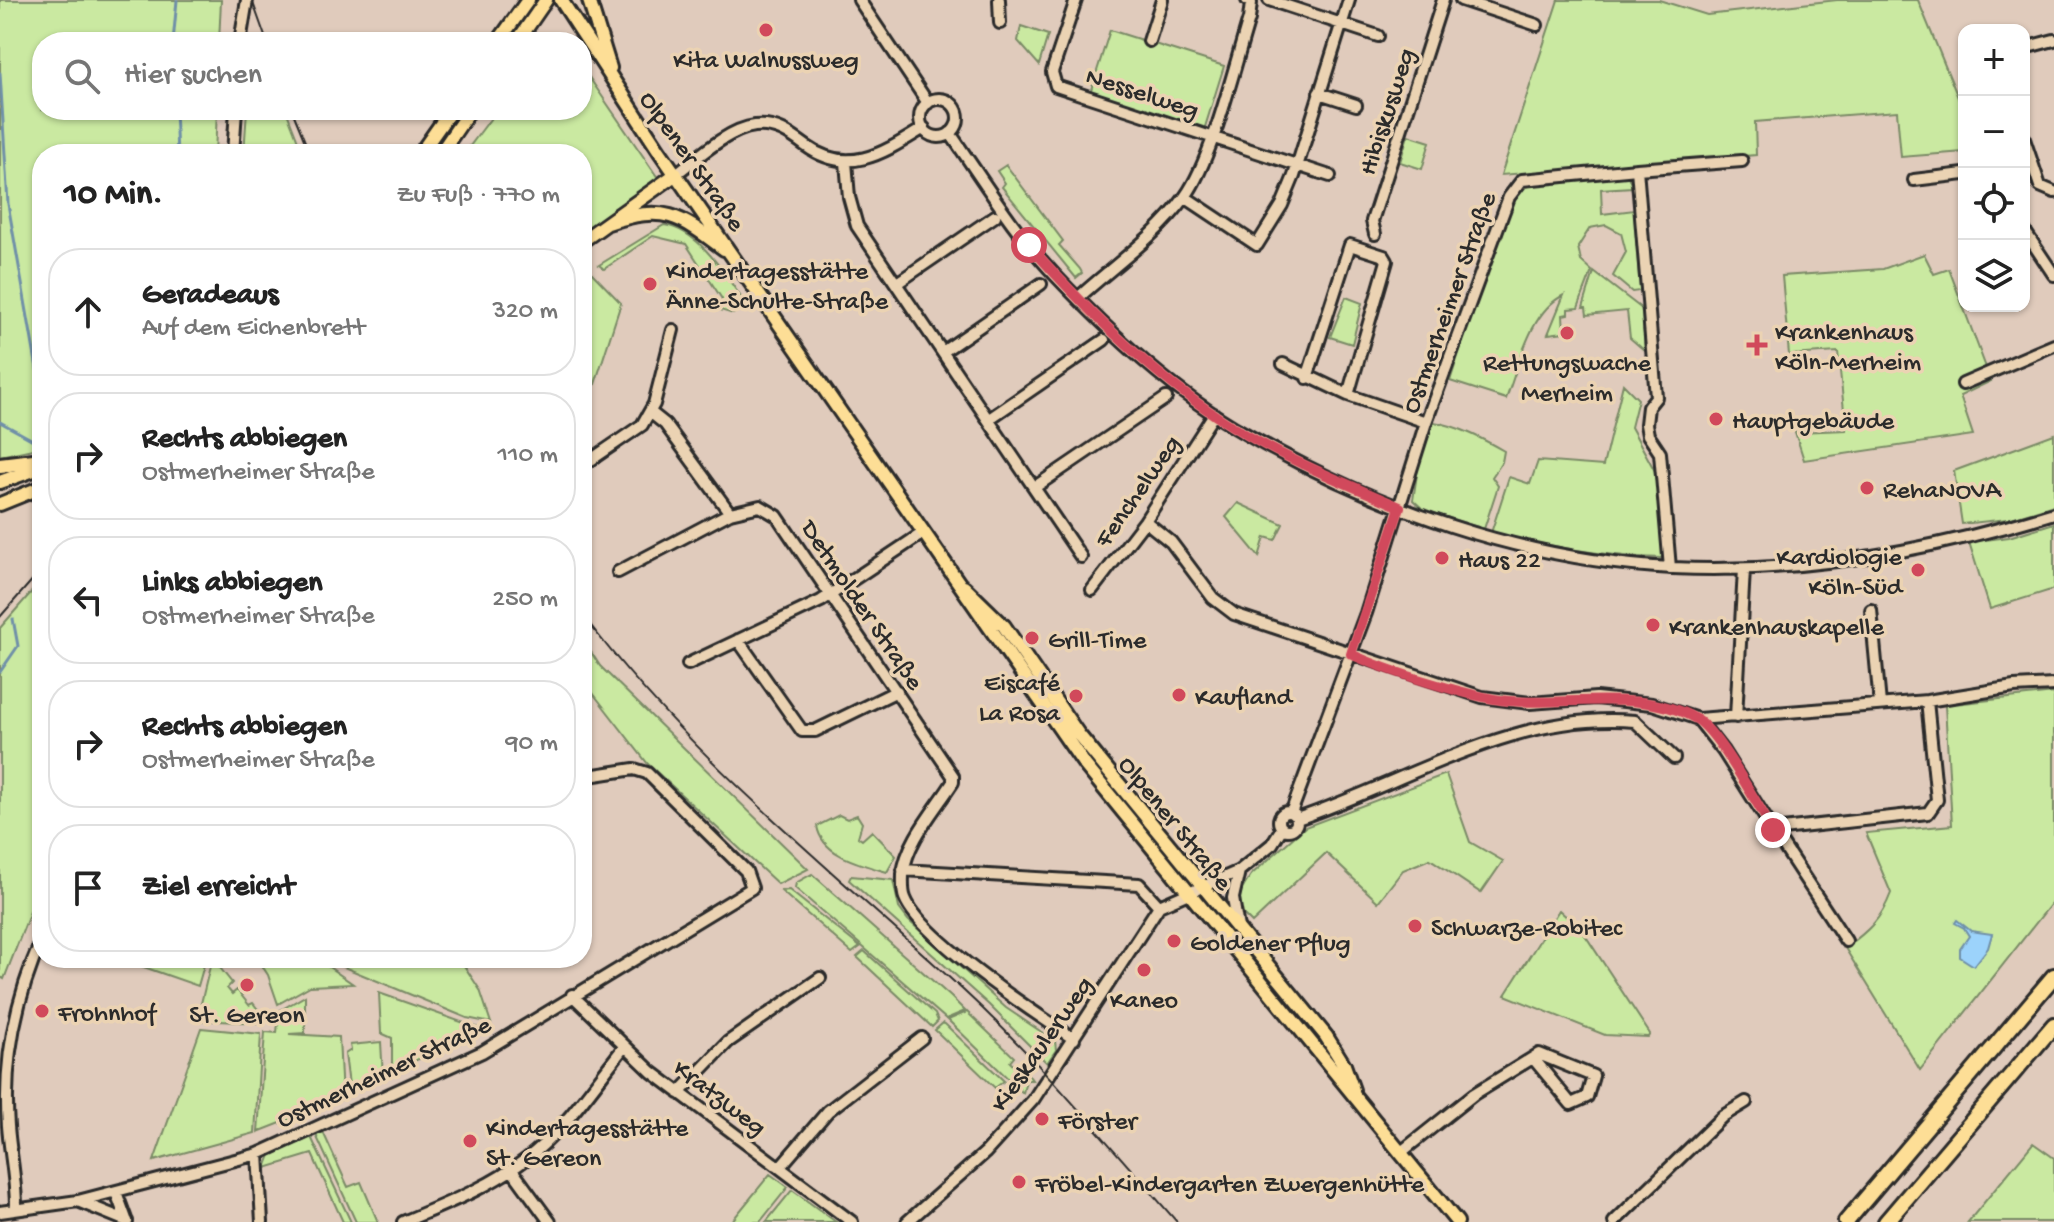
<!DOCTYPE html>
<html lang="de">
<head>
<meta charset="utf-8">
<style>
	body { margin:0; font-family:"Gochi Hand",sans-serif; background:#f2f2f2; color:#222 }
	.controls { position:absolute; right:24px; top:24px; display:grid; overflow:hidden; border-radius:16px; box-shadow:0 2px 6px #0004 }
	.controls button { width:72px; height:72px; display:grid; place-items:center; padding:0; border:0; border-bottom:2px solid #e0e0e0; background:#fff; color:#222; font:40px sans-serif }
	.stop { position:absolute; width:24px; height:24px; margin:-18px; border:6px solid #d1495b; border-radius:50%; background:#fff }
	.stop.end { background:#d1495b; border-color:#fff; box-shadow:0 2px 8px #0008 }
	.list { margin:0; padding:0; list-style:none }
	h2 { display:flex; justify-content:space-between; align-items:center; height:104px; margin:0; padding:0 32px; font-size:34px }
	h2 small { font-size:26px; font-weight:400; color:#767676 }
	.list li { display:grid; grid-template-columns:52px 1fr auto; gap:24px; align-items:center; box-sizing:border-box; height:128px; margin:0 16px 16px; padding:0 16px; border:2px solid #e0e0e0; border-radius:32px }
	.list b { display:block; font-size:30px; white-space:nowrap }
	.list p { margin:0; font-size:26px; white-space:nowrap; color:#767676 }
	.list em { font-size:26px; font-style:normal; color:#767676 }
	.icon { flex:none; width:44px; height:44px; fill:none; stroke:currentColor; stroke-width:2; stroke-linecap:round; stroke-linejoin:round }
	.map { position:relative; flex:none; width:2054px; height:1222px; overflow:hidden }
	.search { position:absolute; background:#fff; box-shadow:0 2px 6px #0004; left:32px; top:32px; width:560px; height:88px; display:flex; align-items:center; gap:20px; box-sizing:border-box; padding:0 28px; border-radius:32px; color:#767676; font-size:30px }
	.panel { position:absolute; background:#fff; box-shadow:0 2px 6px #0004; left:32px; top:144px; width:560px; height:824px; border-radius:32px }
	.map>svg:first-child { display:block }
	.green { fill:#cae9a1; stroke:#7a8a66; stroke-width:2 }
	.water { fill:#9cd3fb; stroke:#6f90a8; stroke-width:2 }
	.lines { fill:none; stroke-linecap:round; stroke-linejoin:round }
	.stream { stroke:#6f90a8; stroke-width:3 }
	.minor-casing { stroke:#2b2b2b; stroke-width:16 }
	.major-casing { stroke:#2b2b2b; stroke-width:18 }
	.highway-casing { stroke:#2b2b2b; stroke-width:20 }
	.minor { stroke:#ebd3b3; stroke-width:10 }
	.major { stroke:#fdde96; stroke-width:12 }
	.highway { stroke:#fdde96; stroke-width:14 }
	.tram { stroke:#2b2b2b; stroke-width:2 }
	.route { stroke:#d1495b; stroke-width:10 }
	.poi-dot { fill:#d1495b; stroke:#ebd3b3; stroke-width:3 }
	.labels { text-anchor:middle; stroke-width:7; stroke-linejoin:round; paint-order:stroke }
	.poi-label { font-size:26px; fill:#2b2b2b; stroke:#ebd3b3; text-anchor:start }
	.street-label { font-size:26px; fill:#2b2b2b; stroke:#ebd3b3 }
</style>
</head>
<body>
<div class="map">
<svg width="2054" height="1222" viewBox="0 0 2054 1222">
	<rect width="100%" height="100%" fill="#e0cbbc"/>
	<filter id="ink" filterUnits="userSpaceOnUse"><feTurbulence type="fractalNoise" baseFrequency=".0125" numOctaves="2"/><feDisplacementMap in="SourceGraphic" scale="16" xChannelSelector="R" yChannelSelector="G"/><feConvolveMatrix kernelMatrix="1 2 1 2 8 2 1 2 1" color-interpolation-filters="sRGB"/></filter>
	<g filter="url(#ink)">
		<path class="green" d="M0 0H221L219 42H42V110H217L215 154H42V447L0 456Z
			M1558 0H1659L1707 15 1837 0H1918L1964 112V152L1901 157 1897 111 1755 122 1756 155 1501 175Z
			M1021 26 1048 35 1039 65 1018 41Z
			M1110 30 1224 66 1205 127 1195 128 1090 93Z
			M582 67 658 178 582 233V154H464L497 110H582Z
			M247 110H286L303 154H244Z
			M1408 135 1430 142 1422 169 1400 162Z
			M1006 165 1063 241 1059 245 1080 269 1082 273 1076 278 1002 187 1005 183 997 171Z
			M1628 176 1632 187 1601 189 1602 214 1634 210 1640 291 1632 292 1613 276 1626 252 1621 233 1606 225 1590 228 1578 247 1581 261 1592 271 1578 308 1568 309V314L1563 315 1564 332 1548 334 1564 295C1530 311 1519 365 1506 399L1450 381 1489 260 1519 187 1527 184Z
			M664 225C700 230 727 277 746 305L733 314 717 309 722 299 686 244 653 236 604 269 599 265Z
			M1924 254 1934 274 1949 269 1991 381 1960 396 1973 435 1804 460 1795 432 1846 430 1838 352 1789 355 1782 276 1883 269Z
			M591 272 621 303 595 384 582 393V278Z
			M1594 272 1642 309 1645 351 1630 338 1627 311 1587 315 1586 308H1583Z
			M1346 297 1362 303 1352 344 1330 337Z
			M1623 384 1638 399 1631 427 1656 473 1663 558C1604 557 1549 546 1491 533L1509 477 1530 484 1538 461 1603 466Z
			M1434 422C1459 426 1483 439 1504 451L1502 462 1492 477 1498 486 1484 529 1424 510 1413 500 1419 461Z
			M2054 434V505L2008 519 1962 524 1954 471Z
			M1238 503 1283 524 1275 540 1265 537 1259 557 1226 517Z
			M2054 523V589L1990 609 1969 542 2009 537Z
			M42 580V881L4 979 0 977V628Z
			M582 638 600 666 808 869 778 884 648 764 582 679Z
			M2054 693V900L1920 1070 1845 948C1868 931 1881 920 1891 893L1866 833 1952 825 1945 705Z
			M1446 774 1470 842 1503 861 1481 893 1430 859 1403 870 1378 902 1326 853 1252 923 1240 911V893L1251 875 1305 827Z
			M839 815 847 819 857 815 862 823 858 837 862 840 872 831 896 856 887 872C861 864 822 856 817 826Z
			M812 874 951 997 965 1011 946 1019 795 888 796 883Z
			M851 876 893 880 899 908 908 920 1006 1008 1055 1041 1056 1050 1047 1063 989 1005 849 880Z
			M789 890 860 947 852 953 781 891Z
			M1559 910 1583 932 1650 1034 1648 1037 1605 1035 1505 995Z
			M864 951 935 1014 938 1021 932 1027 857 957Z
			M143 958H206L198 986 141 966Z
			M212 958H217V964L232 983 227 988 232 994 237 990 249 1005 253 1003 263 1016 262 1023 197 1020Z
			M257 958H316L353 984 310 986 278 1004 268 975Z
			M322 958H459L480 990 491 1023 467 1018Z
			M379 993 487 1031 392 1070V1038L381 1033Z
			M305 996V1033L289 1034 339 1037 342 1099 258 1132 265 1032 277 1033 279 1011Z
			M967 1012 1014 1057 1010 1062 1020 1073 1025 1070 1032 1080H1026L1023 1093 948 1020Z
			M943 1023 945 1024 1004 1081 995 1088 935 1030Z
			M201 1028 261 1034 255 1133 154 1161Z
			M381 1042 383 1078 350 1093 345 1054 351 1050 350 1045Z
			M323 1132 348 1187 361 1182 378 1222H356L316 1135Z
			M311 1137 351 1222H343L312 1154 266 1168 271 1155Z
			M2033 1143 2054 1158V1222H1968Z
			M770 1174 788 1187 760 1222H731Z
			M792 1190 836 1222H766Z"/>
		<path class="water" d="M1957 920 1971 931 1992 934 1988 948 1974 966 1960 957V949L1969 936 1964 928 1955 923Z"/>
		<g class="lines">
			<path class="stream" d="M173 42 177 0
				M0 73 8 204 42 397
				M175 110 177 154
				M0 422 42 445
				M0 672 18 646 13 619
				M38 778 42 761"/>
			<defs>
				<path id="minor" d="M859 0 928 103
					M999 0 1000 23
					M1076 0 1052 72 1056 86 1330 176
					M1269 0 1378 36
					M1461 0 1537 25
					M1149 41 1162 0
					M240 42 247 0
					M2024 48 2054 40
					M1319 93 1356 105
					M920 118a19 19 0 1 1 38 0a19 19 0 1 1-38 0Z
					M950 133C984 182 1015 233 1056 276 1111 334 1175 394 1246 434 1374 508 1524 561 1673 568 1802 574 1931 551 2054 513
					M2024 139 2040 186 2054 192
					M233 154 236 110
					M846 162 849 197 857 226 1081 557
					M1637 169 1742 161
					M676 174C697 158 728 129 755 126 776 124 790 134 806 146 849 177 885 152 924 128
					M1914 180 1964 174
					M1185 197 1257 245 1282 205 1294 176 1349 0
					M2024 230 2054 275
					M1375 234 1372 221 1443 0
					M897 283 995 216
					M1078 298C1113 266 1157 236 1185 197 1213 158 1234 67 1249 19L1251 3 1247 0
					M944 351 1041 284
					M1283 364 1348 395
					M1307 378 1350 245 1384 256 1387 261 1348 395 1426 422
					M1963 384 2054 345
					M650 412 665 424 730 513
					M989 419 1104 340
					M582 466 642 425 654 404 673 330
					M1035 487 1166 398
					M1145 521 1171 542 1213 598 1234 614 1482 697 1530 703 1596 698 1652 704 1698 719 1927 701 2014 687 2054 685
					M618 572 730 513 760 506 777 516 953 776V782C936 809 906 842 903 874 903 881 902 891 905 898 920 937 1036 1014 1074 1039
					M1092 590 1145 521 1214 414
					M1871 610 1880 704
					M738 640 802 731H815L897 691
					M688 664 821 601 923 533
					M1736 717 1744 569
					M1698 719 1723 751 1773 830 1928 813 1937 800 1927 701
					M1279 821a9 9 0 1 1 18 0a9 9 0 1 1-18 0Z
					M1291 813 1366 613 1426 422 1509 197 1522 180 1637 169 1656 397 1648 407 1646 424 1648 435 1660 453 1670 568
					M1297 819C1407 782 1517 710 1635 721L1674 758
					M1773 830 1846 941
					M903 870 1139 884 1159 906
					M1238 928 1233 898 1239 871
					M572 995 652 1072 852 1222
					M679 1093 728 1042 820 978
					M1400 1153 1474 1094 1539 1054 1593 1076 1587 1097 1571 1104 1533 1058
					M258 1154 262 1222
					M780 1167 828 1111 922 1038
					M512 1170 550 1222
					M116 1192 127 1222
					M78 1201 127 1221
					M16 1207C16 1180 10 1153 8 1126 3 1061 16 998 42 939
					M0 1212 78 1201 258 1154 482 1052 752 888 746 871 647 773 634 769 582 777
					M403 1222C449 1203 497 1184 535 1152 569 1123 596 1082 624 1047
					M907 1222 986 1152 1033 1100 1159 906 1239 871 1272 844 1282 828
					M1614 1222 1723 1116 1746 1102"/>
				<path id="major" d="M561 0 660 152 1085 765 1457 1222
					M589 0 610 68
					M498 42 528 0
					M517 42 546 0
					M420 154 451 110
					M440 154 470 110
					M608 223C665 204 679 215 724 249
					M582 241 676 174
					M0 482 42 467
					M0 504 42 487
					M964 587 1004 626 1078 734 1326 1036 1344 1065 1353 1090"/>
				<path id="highway" d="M0 465 42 460
					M1846 1222 2054 976
					M1886 1222 2054 1025"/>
			</defs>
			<use href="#minor" class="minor-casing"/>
			<use href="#major" class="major-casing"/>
			<use href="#highway" class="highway-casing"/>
			<use href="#minor" class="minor"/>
			<use href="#major" class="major"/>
			<use href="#highway" class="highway"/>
			<path class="tram" d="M252 0 267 42
				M292 110 310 154
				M582 614C690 758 832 869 964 991 1041 1062 1108 1144 1177 1222
				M0 617 42 569"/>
		</g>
	</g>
	<g class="lines" filter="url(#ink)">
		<path class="route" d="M1029 245C1091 315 1163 386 1245 434 1294 463 1348 484 1400 507L1351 654C1384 670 1472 698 1509 701 1565 706 1645 688 1696 719 1719 732 1757 805 1773 830"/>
	</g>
	<g class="poi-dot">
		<circle cx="766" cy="30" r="8"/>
		<circle cx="650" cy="284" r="8"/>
		<circle cx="1567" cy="333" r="8"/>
		<path d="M1753 333h8v8h8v8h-8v8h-8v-8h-8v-8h8z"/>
		<circle cx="1716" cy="419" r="8"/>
		<circle cx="1867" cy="488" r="8"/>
		<circle cx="1442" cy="558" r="8"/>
		<circle cx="1918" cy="570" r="8"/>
		<circle cx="1653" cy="625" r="8"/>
		<circle cx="1032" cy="638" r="8"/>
		<circle cx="1179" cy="695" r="8"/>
		<circle cx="1076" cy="696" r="8"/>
		<circle cx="1415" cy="926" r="8"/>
		<circle cx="1174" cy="941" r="8"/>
		<circle cx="1144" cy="970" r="8"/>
		<circle cx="247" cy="985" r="8"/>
		<circle cx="42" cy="1011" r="8"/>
		<circle cx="1042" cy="1119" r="8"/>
		<circle cx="470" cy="1141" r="8"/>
		<circle cx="1019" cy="1182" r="8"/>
	</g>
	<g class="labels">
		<g class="poi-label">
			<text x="766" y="67" text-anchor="middle">Kita Walnussweg</text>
			<text x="666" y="278">Kindertagesstätte<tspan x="666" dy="30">Änne-Schulte-Straße</tspan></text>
			<text x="1775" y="339">Krankenhaus<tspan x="1775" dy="30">Köln-Merheim</tspan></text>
			<text x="1567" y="370" text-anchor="middle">Rettungswache<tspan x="1567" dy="30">Merheim</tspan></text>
			<text x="1732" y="428">Hauptgebäude</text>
			<text x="1883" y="497">RehaNOVA</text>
			<text x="1902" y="564" text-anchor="end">Kardiologie<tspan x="1902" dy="30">Köln-Süd</tspan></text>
			<text x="1458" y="567">Haus 22</text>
			<text x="1669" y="634">Krankenhauskapelle</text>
			<text x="1048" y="647">Grill-Time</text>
			<text x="1060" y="690" text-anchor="end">Eiscafé<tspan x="1060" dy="30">La Rosa</tspan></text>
			<text x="1195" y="704">Kaufland</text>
			<text x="1431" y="935">Schwarze-Robitec</text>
			<text x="1190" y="950">Goldener Pflug</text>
			<text x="1144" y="1007" text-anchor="middle">Kaneo</text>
			<text x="58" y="1020">Frohnhof</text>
			<text x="247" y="1022" text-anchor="middle">St. Gereon</text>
			<text x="1058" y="1128">Förster</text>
			<text x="486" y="1135">Kindertagesstätte<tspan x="486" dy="30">St. Gereon</tspan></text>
			<text x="1035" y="1191">Fröbel-Kindergarten Zwergenhütte</text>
		</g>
		<g class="street-label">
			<text transform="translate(1143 91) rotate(18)" y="9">Nesselweg</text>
			<text transform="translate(1385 111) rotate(-72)" y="9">Hibiskusweg</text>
			<text transform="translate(694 160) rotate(55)" y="9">Olpener Straße</text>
			<text transform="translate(1447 302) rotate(-70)" y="9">Ostmerheimer Straße</text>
			<text transform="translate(1136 490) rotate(-55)" y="9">Fenchelweg</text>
			<text transform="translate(864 604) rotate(56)" y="9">Detmolder Straße</text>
			<text transform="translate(1177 822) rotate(51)" y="9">Olpener Straße</text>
			<text transform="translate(1040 1043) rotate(-55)" y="9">Kieskaulerweg</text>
			<text transform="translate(383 1070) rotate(-25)" y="9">Ostmerheimer Straße</text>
			<text transform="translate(721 1096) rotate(37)" y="9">Kratzweg</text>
		</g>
	</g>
</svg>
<div class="controls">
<button>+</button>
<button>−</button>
<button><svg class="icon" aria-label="locate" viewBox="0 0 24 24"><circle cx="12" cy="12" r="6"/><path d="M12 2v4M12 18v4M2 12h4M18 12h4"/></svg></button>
<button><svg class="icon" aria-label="layers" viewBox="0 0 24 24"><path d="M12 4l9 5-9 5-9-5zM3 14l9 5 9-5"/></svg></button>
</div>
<div class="stop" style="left:1029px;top:245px"></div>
<div class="stop end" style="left:1773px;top:830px"></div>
<div class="search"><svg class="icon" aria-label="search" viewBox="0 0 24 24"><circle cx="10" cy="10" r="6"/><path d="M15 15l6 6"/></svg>Hier suchen</div>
<section class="panel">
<h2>10 Min.<small>Zu Fuß · 770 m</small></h2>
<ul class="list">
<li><svg class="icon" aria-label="ahead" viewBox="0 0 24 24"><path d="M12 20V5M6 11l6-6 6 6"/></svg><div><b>Geradeaus</b><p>Auf dem Eichenbrett</p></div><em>320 m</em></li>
<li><svg class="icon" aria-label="right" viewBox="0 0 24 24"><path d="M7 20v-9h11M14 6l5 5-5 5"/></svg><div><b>Rechts abbiegen</b><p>Ostmerheimer Straße</p></div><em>110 m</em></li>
<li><svg class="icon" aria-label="left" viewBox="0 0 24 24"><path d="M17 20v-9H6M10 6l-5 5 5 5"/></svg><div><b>Links abbiegen</b><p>Ostmerheimer Straße</p></div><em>250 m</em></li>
<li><svg class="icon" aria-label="right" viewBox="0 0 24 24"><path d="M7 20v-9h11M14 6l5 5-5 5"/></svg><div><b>Rechts abbiegen</b><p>Ostmerheimer Straße</p></div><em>90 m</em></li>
<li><svg class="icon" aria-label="arrive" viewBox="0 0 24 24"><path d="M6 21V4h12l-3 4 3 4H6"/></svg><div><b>Ziel erreicht</b></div></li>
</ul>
</section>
</div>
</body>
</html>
